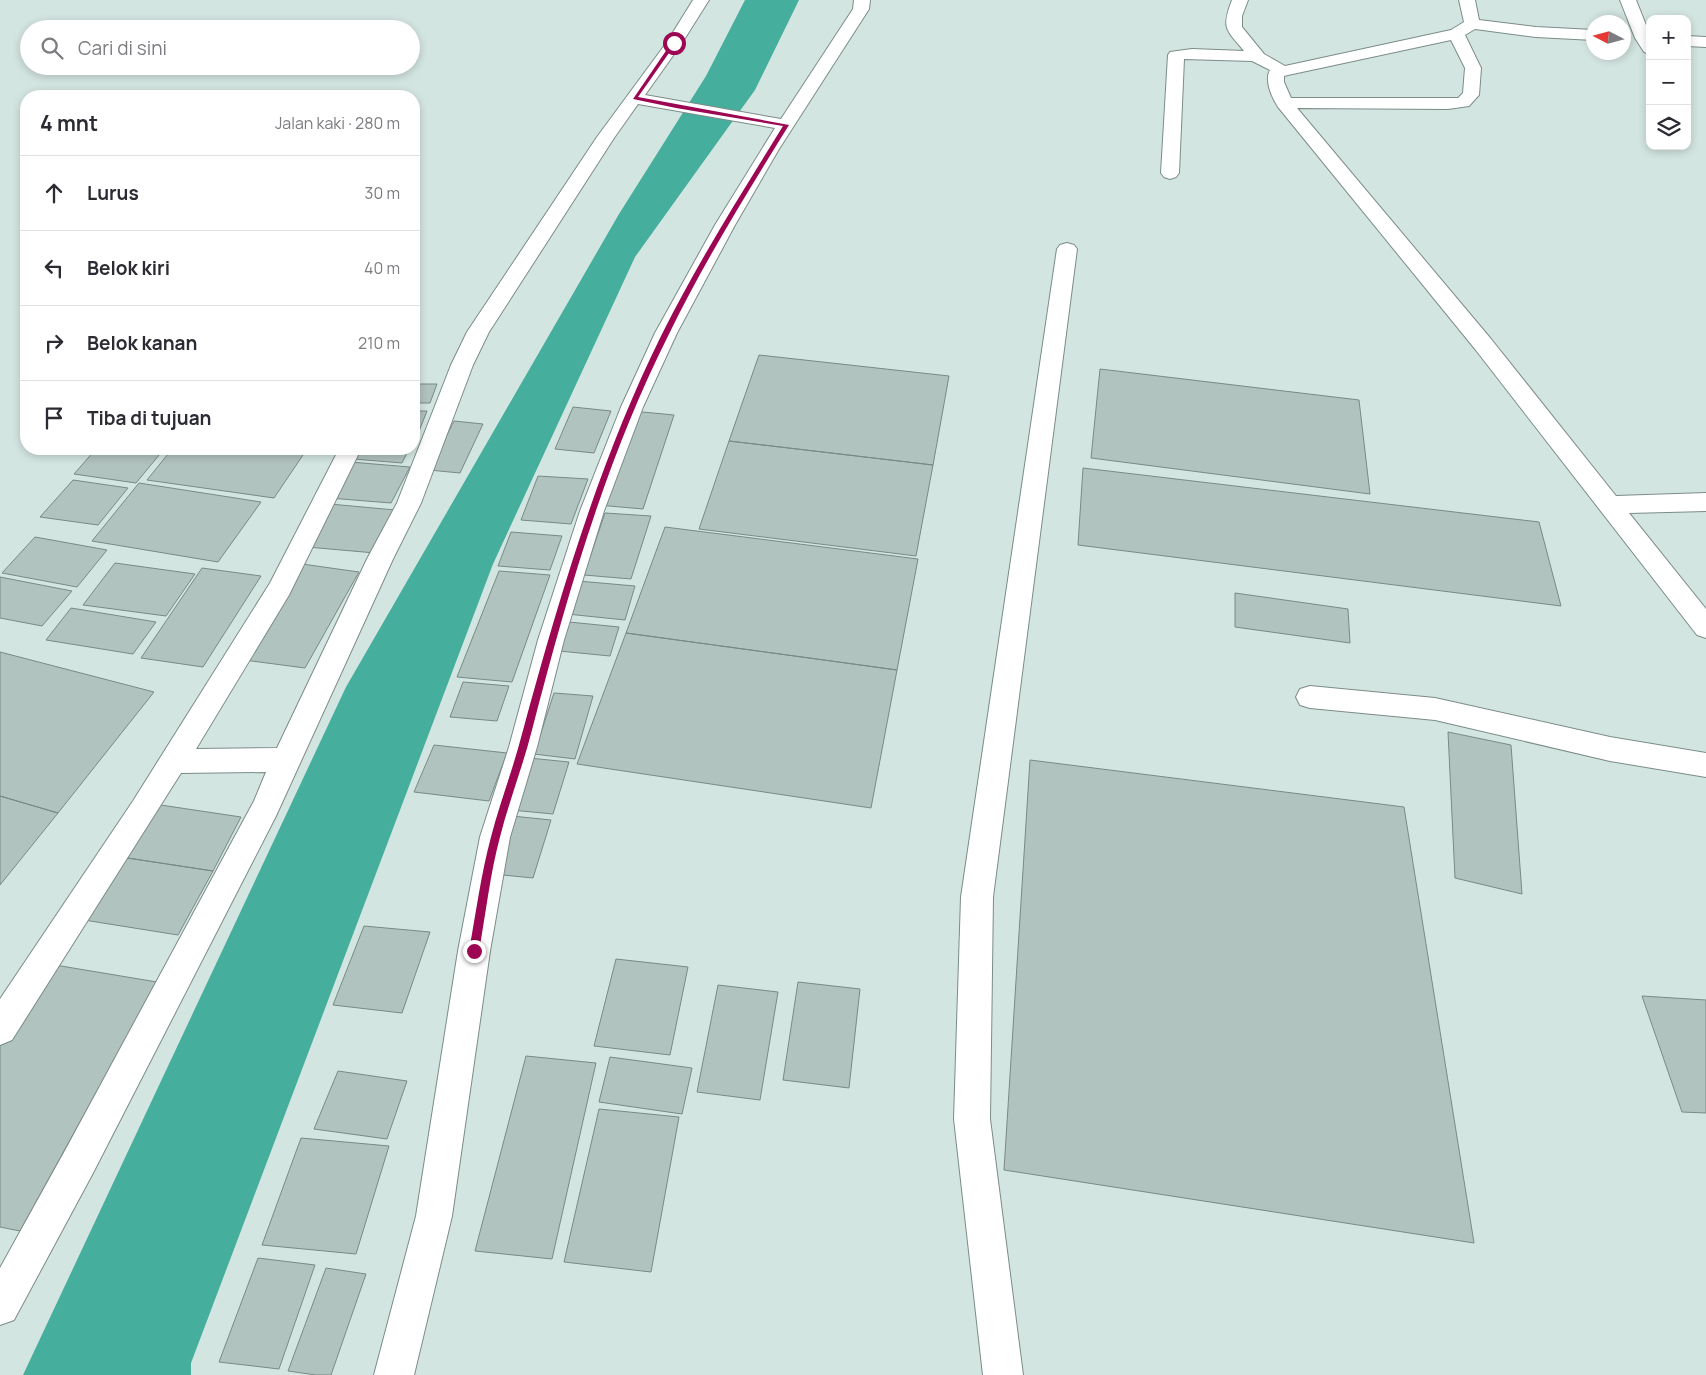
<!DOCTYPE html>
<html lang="id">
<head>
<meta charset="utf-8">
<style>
	body { margin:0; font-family:Manrope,sans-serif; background:#f7f7f7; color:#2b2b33 }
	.controls { position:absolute; right:15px; top:15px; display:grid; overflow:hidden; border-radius:10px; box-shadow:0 2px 8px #0003 }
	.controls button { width:45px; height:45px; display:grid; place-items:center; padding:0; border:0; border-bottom:1px solid #e1e1e2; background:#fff; color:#2b2b33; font:25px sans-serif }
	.compass { position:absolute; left:1586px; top:15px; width:45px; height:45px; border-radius:50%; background:#fff; box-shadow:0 2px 8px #0003; rotate:276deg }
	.stop { position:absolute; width:15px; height:15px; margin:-11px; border:4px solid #9c0652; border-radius:50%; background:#fff }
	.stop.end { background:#9c0652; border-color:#fff; box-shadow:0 1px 5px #0008 }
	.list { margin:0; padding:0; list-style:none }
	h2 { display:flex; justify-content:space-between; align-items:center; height:65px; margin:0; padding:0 20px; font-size:21px }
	h2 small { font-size:16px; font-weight:400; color:#7c7c81 }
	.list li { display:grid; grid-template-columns:32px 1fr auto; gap:15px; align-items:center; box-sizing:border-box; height:75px; padding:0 20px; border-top:1px solid #e1e1e2 }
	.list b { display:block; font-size:19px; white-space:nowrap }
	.list em { font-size:16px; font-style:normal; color:#7c7c81 }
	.icon { flex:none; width:28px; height:28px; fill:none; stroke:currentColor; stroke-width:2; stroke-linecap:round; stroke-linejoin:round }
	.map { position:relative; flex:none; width:1706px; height:1375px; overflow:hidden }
	.search { position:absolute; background:#fff; box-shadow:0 2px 8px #0003; left:20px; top:20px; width:400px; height:55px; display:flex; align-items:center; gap:12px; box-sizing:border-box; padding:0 18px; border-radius:28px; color:#7c7c81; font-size:19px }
	.panel { position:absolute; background:#fff; box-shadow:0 2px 8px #0003; left:20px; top:90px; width:400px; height:365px; border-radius:20px }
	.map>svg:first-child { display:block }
	.water { fill:#45ae9c }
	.building { fill:#b1c3bf; stroke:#798a86 }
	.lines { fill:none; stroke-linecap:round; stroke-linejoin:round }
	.minor-casing { stroke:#7b8c88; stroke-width:2 }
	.minor { fill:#fff; fill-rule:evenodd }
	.route { fill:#9c0652 }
</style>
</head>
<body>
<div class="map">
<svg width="1706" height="1375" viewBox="0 0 1706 1375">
	<rect width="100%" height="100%" fill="#d3e5e1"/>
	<path class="water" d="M745 0H799L755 90 635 257 493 564 191 1363V1375H23L346 687 619 214 706 76Z"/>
	<path class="building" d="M759 355 949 376 933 465 729 441Z
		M1100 369 1359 400 1370 494 1091 458Z
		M414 384H437L430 403H414Z
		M573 407 611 411 594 453 555 449Z
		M414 411H427L419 431H414Z
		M632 411 674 415 643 509 598 505Z
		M454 421 483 424 460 473 429 470Z
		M729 441 933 465 916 556 699 529Z
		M96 449H164L136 483 74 474Z
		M172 449H307L274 498 147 480Z
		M360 449H409L402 463 354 459Z
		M350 462 410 467 391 503 329 498Z
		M1083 468 1539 522 1561 606 1078 545Z
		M538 476 588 479 571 524 521 520Z
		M73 480 128 488 98 525 40 517Z
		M139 483 261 502 218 562 92 541Z
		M330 504 395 510 375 553 307 547Z
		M605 513 651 516 631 579 584 575Z
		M665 527 918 559 897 670 626 633Z
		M511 532 562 536 550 570 498 566Z
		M35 537 107 550 77 587 2 573Z
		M115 563 195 574 166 616 83 605Z
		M302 564 359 572 305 668 244 660Z
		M202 568 261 576 203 667 141 658Z
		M499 571 550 575 512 682 457 677Z
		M0 577 72 591 42 626 0 618Z
		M578 581 635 586 625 620 567 614Z
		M1235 593 1348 609 1350 643 1235 627Z
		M71 608 156 622 133 654 46 640Z
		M569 622 619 627 610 656 559 651Z
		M626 633 897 670 871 808 577 764Z
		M0 652 154 692 58 813 0 796Z
		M463 682 509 686 497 721 450 717Z
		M554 693 593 696 575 759 534 754Z
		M1448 732 1511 745 1522 894 1455 878Z
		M434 745 507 753 489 801 414 792Z
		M529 758 569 762 553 814 511 810Z
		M1030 760 1404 807 1474 1243 1004 1170Z
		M0 796 58 813 0 885Z
		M154 804 241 817 213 871 121 857Z
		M512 816 551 820 533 878 493 874Z
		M121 857 213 871 178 935 84 920Z
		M364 926 430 932 402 1013 333 1005Z
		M616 959 688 967 670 1055 594 1046Z
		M49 964 157 982 20 1231 0 1227V1044Z
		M798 982 860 989 849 1088 783 1080Z
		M718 985 778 992 760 1100 697 1092Z
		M1642 996 1706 1000V1113L1682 1112Z
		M526 1056 596 1063 552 1259 475 1251Z
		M610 1057 692 1068 682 1114 599 1102Z
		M338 1071 407 1081 387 1139 314 1129Z
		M599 1109 679 1117 651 1272 564 1262Z
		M301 1138 389 1146 356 1254 262 1245Z
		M258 1258 315 1265 279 1369 219 1362Z
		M326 1268 366 1274 331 1375H316L288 1371Z"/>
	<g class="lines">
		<defs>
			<path id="minor" d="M693 0H709L682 43 645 95 781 119 853 9 854 0H870L869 9 779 149 735 225 677 333 643 407 604 511 564 640 537 747 510 837 490 951 452 1216 414 1375H374L416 1216 458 951 480 837 509 747 538 640 580 511 621 407 655 333 715 225 775 128 638 104 614 138 489 332 473 365 421 503 393 559 276 816 93 1173 14 1320 0 1325V1268L67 1147 254 801 266 772 181 773 12 1040 0 1045V999L133 801 270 583 339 449H361L289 595 196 749 277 748 367 559 397 503 451 365 467 332 597 137 667 42Z
				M1232 0H1248L1242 16V27L1264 54 1285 66 1451 30 1464 22 1459 0H1475L1479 20 1536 27 1594 30V40L1536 37 1475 29 1465 35 1481 68 1479 95 1469 106 1448 109 1297 108 1491 339 1616 496 1706 493V511L1629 513 1706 609V638L1697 635 1475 349 1278 107C1272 98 1264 80 1270 70L1252 61 1184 59 1179 173 1176 177 1170 179 1164 177 1161 173 1168 55 1170 52 1192 49 1244 51C1226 29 1221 29 1232 0ZM1451 40 1465 68 1463 93 1458 98H1291L1284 82V76L1288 75Z
				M1620 0H1636L1650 35V54L1644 52 1635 38Z
				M1687 36 1706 37V47L1687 46Z
				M1067 243 1074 245 1077 249 993 897 990 1119 1023 1375H983L954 1119 961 897 1057 249 1060 245Z
				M1310 686 1435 698 1610 737 1706 753V777L1610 761 1435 720 1310 708 1300 705 1296 697 1300 689Z"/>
		</defs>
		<use href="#minor" class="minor-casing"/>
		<use href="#minor" class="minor"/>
	</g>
	<path class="route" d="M672 42 676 43 638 97 789 125C747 193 704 262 669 334 606 459 567 595 532 730 523 766 509 801 500 837 490 874 486 913 479 951L474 956 469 951C476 913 481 874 491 837 500 802 513 769 522 734 559 598 599 461 662 334 698 262 741 194 783 126L676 108 633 99Z"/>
</svg>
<div class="controls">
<button>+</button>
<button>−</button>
<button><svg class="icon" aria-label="layers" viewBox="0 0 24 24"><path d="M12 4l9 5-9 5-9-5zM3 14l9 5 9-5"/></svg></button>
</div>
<svg class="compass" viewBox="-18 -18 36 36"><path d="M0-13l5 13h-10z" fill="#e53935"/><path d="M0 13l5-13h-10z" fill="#7c7c81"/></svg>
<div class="stop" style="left:674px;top:43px"></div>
<div class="stop end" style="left:474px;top:951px"></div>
<div class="search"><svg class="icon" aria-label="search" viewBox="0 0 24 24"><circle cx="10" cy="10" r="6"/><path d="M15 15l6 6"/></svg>Cari di sini</div>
<section class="panel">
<h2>4 mnt<small>Jalan kaki · 280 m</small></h2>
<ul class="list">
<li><svg class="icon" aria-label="ahead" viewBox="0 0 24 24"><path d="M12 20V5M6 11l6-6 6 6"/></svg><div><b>Lurus</b></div><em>30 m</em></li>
<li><svg class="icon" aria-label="left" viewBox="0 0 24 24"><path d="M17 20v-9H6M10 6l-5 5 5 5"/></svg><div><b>Belok kiri</b></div><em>40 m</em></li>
<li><svg class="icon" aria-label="right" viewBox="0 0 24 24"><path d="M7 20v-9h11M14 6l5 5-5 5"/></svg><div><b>Belok kanan</b></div><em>210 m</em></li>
<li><svg class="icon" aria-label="arrive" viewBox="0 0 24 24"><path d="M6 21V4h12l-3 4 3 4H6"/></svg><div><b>Tiba di tujuan</b></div></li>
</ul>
</section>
</div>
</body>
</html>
